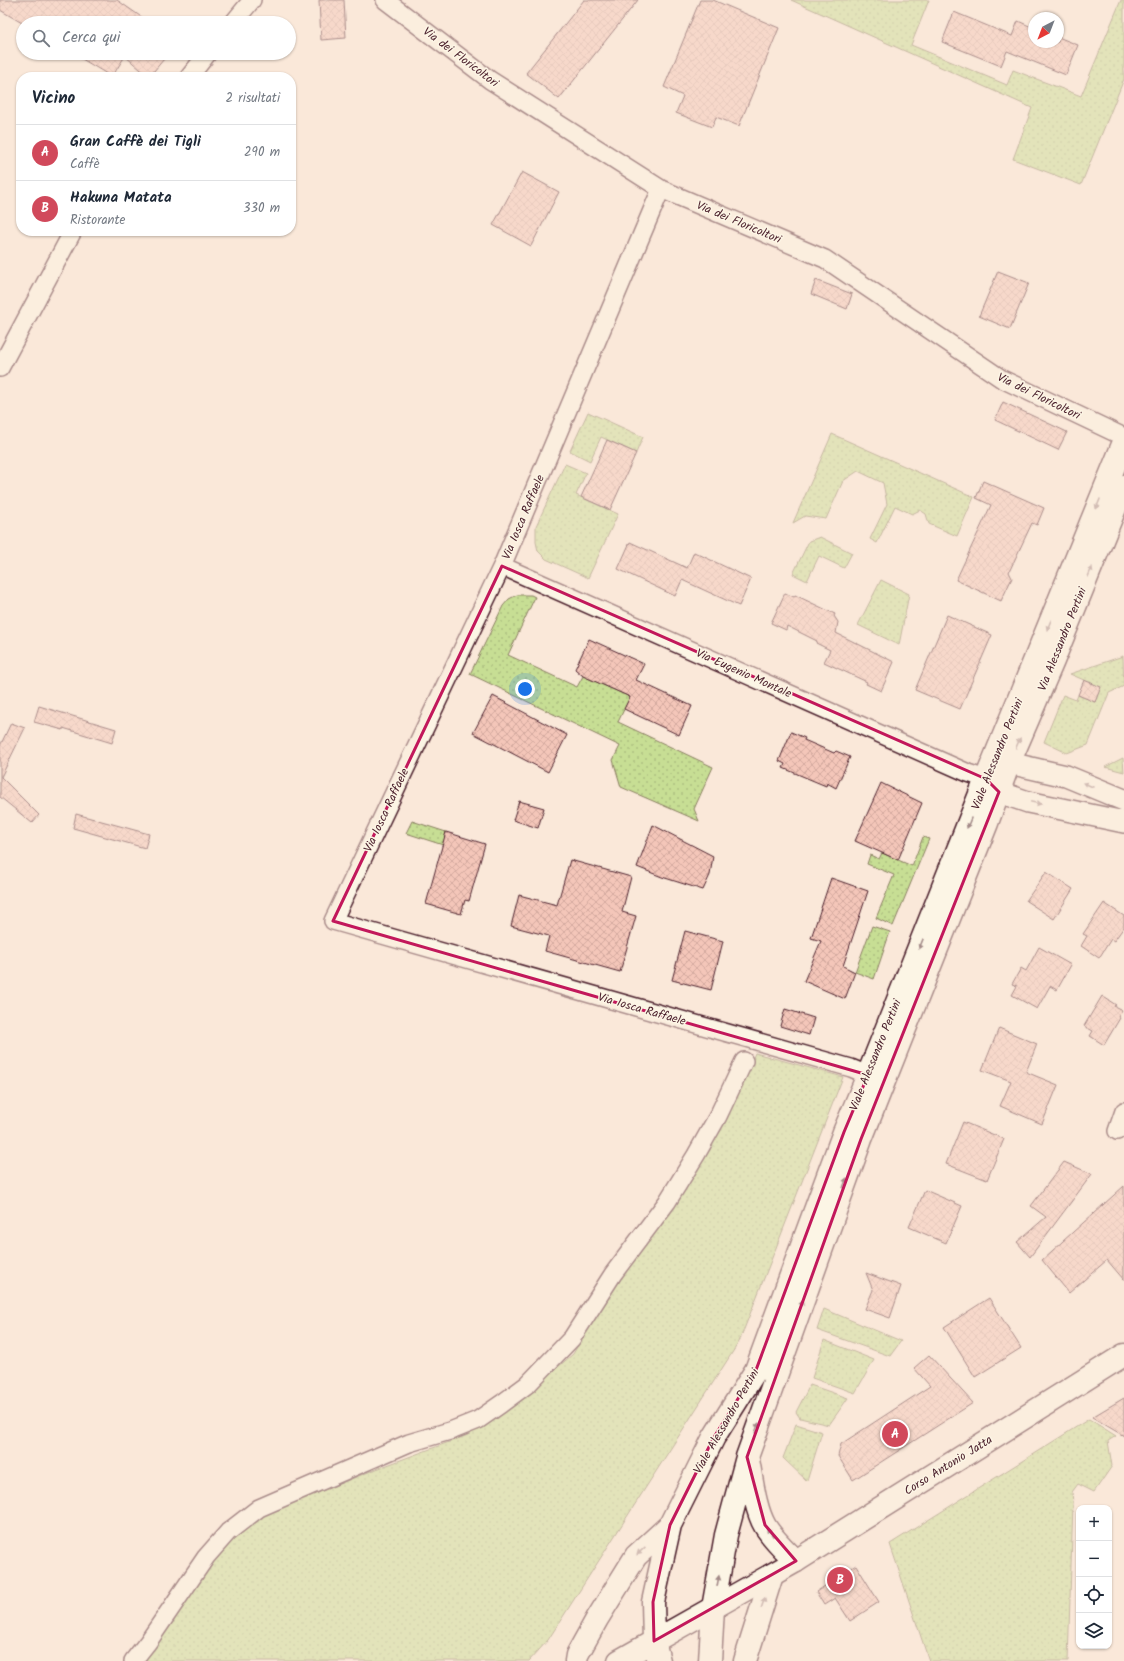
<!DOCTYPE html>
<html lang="it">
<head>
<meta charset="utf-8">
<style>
	body { margin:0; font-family:Kalam,sans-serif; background:#f2f2f3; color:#1f2937 }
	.controls { position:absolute; right:12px; bottom:12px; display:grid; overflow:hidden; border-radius:8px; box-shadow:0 1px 3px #0004 }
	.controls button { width:36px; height:36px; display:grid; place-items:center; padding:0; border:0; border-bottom:1px solid #e0e1e3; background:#fff; color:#1f2937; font:20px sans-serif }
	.compass { position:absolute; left:1028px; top:12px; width:36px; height:36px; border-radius:50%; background:#fff; box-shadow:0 1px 3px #0004; rotate:222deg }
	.you { position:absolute; left:525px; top:689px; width:14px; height:14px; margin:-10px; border:3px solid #fff; border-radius:50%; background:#1a73e8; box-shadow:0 0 0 6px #1a73e833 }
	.badge { display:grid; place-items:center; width:26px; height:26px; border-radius:50%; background:#d1495b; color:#fff; font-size:13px; font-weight:700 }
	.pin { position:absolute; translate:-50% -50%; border:2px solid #fff; box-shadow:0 1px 4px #0006 }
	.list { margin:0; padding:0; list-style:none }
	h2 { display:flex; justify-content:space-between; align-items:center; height:52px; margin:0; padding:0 16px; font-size:17px }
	h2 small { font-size:13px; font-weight:400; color:#747a83 }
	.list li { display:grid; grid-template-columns:26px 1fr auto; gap:12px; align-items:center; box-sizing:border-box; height:56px; padding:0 16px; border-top:1px solid #e0e1e3 }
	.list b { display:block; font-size:15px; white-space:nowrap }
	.list p { margin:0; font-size:13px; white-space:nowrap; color:#747a83 }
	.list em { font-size:13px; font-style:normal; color:#747a83 }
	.icon { flex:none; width:22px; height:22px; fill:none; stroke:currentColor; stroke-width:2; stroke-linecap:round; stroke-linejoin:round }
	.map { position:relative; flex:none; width:1124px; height:1661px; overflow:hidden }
	.search { position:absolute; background:#fff; box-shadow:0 1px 3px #0004; left:16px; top:16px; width:280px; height:44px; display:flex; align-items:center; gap:10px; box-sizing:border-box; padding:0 14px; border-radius:22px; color:#747a83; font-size:15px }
	.panel { position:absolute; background:#fff; box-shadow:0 1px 3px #0004; left:16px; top:72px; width:280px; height:164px; border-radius:16px }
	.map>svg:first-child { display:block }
	.grass { fill:url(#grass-dots); stroke:#887e60 }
	.building { fill:url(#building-cross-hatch); stroke:#4a1f2b }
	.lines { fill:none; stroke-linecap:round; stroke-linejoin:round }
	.minor-casing { stroke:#4a1f2b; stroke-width:20 }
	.tertiary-casing { stroke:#4a1f2b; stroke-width:24 }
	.secondary-casing { stroke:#4a1f2b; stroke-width:25 }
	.primary-casing { stroke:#4a1f2b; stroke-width:25 }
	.minor { stroke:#fcf5e5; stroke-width:17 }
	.tertiary { stroke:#fcf5e5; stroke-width:21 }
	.secondary { stroke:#fcf5e5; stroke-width:22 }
	.primary { stroke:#fcf5e5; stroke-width:22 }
	.oneway { fill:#a38a88 }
	.marked { fill:none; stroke:#c2185b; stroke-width:3; stroke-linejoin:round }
	.labels { text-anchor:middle; stroke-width:3; stroke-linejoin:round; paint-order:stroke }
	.street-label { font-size:12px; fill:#4a1f2b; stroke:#fcf5e5 }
</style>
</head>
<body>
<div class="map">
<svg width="1124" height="1661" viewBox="0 0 1124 1661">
	<defs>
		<pattern id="grass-dots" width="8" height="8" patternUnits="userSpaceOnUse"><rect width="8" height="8" fill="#c7de94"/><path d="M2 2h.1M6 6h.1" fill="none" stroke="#acbe80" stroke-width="1.8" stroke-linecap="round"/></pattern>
		<pattern id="building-cross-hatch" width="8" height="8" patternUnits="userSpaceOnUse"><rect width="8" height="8" fill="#f4c6b9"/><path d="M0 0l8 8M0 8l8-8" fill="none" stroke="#d3aa9f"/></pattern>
	</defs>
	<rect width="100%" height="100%" fill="#fae8d9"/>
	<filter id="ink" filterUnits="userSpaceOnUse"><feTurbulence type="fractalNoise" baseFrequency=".025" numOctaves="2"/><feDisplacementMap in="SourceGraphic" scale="8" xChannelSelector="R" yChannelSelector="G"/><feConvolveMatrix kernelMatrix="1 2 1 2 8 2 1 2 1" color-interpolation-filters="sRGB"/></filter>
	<g filter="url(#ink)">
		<path class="grass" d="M791 0H929L911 45 1007 85 1013 70 1081 96 1121 0H1124V79L1081 185 1013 159 1032 108Z
			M588 412 643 437 636 453 601 437 590 461 570 451Z
			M832 434 974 497 957 536 929 524 926 514 920 510 912 514 895 506 877 543 870 539 887 504 883 483 858 471 843 481 826 519 805 516 793 523Z
			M565 464 586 473 576 495 618 514 588 578 546 559 538 551 536 542V526Z
			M820 537 852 553 844 568 819 556 807 581 793 574 809 541Z
			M881 580 909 594 899 645 858 625Z
			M517 595H531L535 597 508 655 577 687 583 676 630 697 618 722 713 767 694 809 699 821 621 787 613 760 620 746 470 674 503 606 509 599Z
			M1123 656 1124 686 1109 693 1088 745 1067 753 1044 742 1063 695 1076 700 1078 695 1095 702 1100 687 1070 674Z
			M1123 758 1124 772 1105 767Z
			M412 821 446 832 443 845 406 833Z
			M923 837 929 839 893 926 876 918 894 875 867 864 870 855 879 859 882 853 912 866Z
			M872 926 890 932 874 979 855 972Z
			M755 1053 843 1077 739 1342 548 1640 529 1661H140L209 1564 241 1531 270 1512 371 1471 468 1435 512 1407 573 1354 607 1296 635 1259 659 1221 712 1144 736 1098Z
			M824 1309 901 1341 890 1356 817 1330Z
			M824 1340 874 1360 855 1393 812 1378Z
			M810 1385 848 1398 829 1425 800 1418 796 1412Z
			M1089 1419 1116 1436 1108 1441 1112 1466 1094 1492 1078 1484 1072 1492 1073 1503 1068 1661H929L890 1544Z
			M796 1424 822 1432 807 1481 783 1458Z"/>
		<path class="building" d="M0 0H117L150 23H22L0 10Z
			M319 0H344L346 38 321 40Z
			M584 0H638L559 99 526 73Z
			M700 0H713L779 28 739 126 716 117 712 127 676 113 683 96 664 87Z
			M954 12 1012 36 1018 21 1034 28V42H1058V37L1078 45 1066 75 1007 51 1001 66 942 42Z
			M72 53H169L149 77 125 56 112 77Z
			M522 172 559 192 531 246 493 225Z
			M998 271 1029 283 1010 329 979 316Z
			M816 280 852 294 847 309 811 294Z
			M1003 402 1067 432 1058 450 995 420Z
			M607 440 636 453 610 510 581 497Z
			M983 481 1044 508 1037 525 1032 523 1009 572 1012 578 1001 601 956 580 991 505 976 498Z
			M630 542 687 568 694 552 751 579 739 606 682 580 675 596 618 569Z
			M785 593 794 597 795 595 835 614 834 616 838 622 836 633 894 662 881 691 866 684 867 682 824 662 830 650 816 643 817 641 787 626 786 630 771 623Z
			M947 615 992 635 960 709 915 690Z
			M589 639 644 664 636 680 692 706 679 735 624 709 630 697 583 676 575 669Z
			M1084 680 1101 687 1095 702 1078 695Z
			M493 696 567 735 548 772 473 733Z
			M39 706 116 729 112 743 63 728V730L34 722Z
			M11 723 25 728 1 777 39 815 32 823 0 797V746Z
			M791 732 805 738 804 740 834 753 836 751 850 757 836 788 827 783 826 786 783 768 785 764 779 761Z
			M881 783 922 803 898 860 855 841Z
			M519 801 544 808 538 828 513 820Z
			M76 814 149 834 145 848 73 828Z
			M653 825 713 856 710 875 703 890 662 877 637 867Z
			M446 832 485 844 469 901 465 900 461 914 426 904Z
			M570 860 631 877 622 912 636 916 620 972 545 951 549 936 511 926 519 895 557 905Z
			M1046 872 1073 889 1054 919 1026 901Z
			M831 878 868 891 843 966 855 972 845 999 804 981 821 941 811 938Z
			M1104 903 1124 916V927L1114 941 1111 939 1099 958 1081 946 1087 936 1083 934Z
			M685 931 723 941 711 990 672 980Z
			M1039 947 1071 965 1057 990 1050 986 1037 1009 1012 995 1017 986 1012 984 1021 968 1026 971Z
			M1102 996 1116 1005 1114 1006 1122 1010 1118 1017 1120 1018 1104 1045 1090 1036 1093 1031 1084 1026Z
			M785 1009 814 1018 809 1035 780 1026Z
			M999 1028 1037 1044 1026 1072 1058 1085 1042 1124 1000 1106 1011 1081 982 1070Z
			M963 1122 1004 1139 987 1180 946 1164Z
			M1064 1162 1092 1174 1030 1257 1017 1242 1046 1217 1031 1206Z
			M1124 1186V1280L1107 1260 1069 1293 1042 1260Z
			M925 1190 962 1206 946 1243 909 1227Z
			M866 1273 901 1286 890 1318 865 1309 873 1290Z
			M989 1298 1021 1348 975 1377 944 1327Z
			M929 1355 973 1403 853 1480 838 1456 841 1444 930 1386 914 1368Z
			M1124 1398V1436L1092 1417Z
			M856 1565 879 1602 850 1621 835 1598 824 1605 816 1592Z"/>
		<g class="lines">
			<defs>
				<path id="minor" d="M385 0 490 80 661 189 825 259 1002 379 1124 437
					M233 23 252 0
					M189 77 208 53
					M661 189 502 566 333 921 851 1068 868 1075
					M0 368 73 231
					M502 566 968 773 986 779
					M1117 1131 1124 1111
					M133 1661 148 1642 206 1557 228 1532 259 1508 409 1443 453 1430 478 1420 501 1404 528 1384 572 1338 613 1274 667 1202 696 1155 718 1116 744 1061"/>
				<path id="tertiary" d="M1124 800 1066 776 1009 763 986 779 999 792 1028 802 1124 822"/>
				<path id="secondary" d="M619 1661 796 1561 1124 1355"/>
				<path id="primary" d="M748 1460C752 1480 755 1509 765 1526 773 1539 785 1550 796 1561
					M576 1661 577 1655 597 1619 636 1556 670 1525
					M659 1661 654 1641 653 1602 670 1525 714 1437 756 1370 844 1132 868 1075 986 779 1124 442
					M710 1661 713 1608 726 1535 747 1457 861 1139 987 823 1009 763 1053 661 1124 486
					M745 1661 772 1575"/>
			</defs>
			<use href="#minor" class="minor-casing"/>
			<use href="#tertiary" class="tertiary-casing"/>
			<use href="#secondary" class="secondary-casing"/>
			<use href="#primary" class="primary-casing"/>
			<use href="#minor" class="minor"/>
			<use href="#tertiary" class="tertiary"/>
			<use href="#secondary" class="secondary"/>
			<use href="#primary" class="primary"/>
		</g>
		<defs><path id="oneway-solid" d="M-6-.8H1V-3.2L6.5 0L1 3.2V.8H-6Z"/></defs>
		<g class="oneway">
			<use href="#oneway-solid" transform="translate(1098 504) rotate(112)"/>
			<use href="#oneway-solid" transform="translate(1090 572) rotate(-68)"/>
			<use href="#oneway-solid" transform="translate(1049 625) rotate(112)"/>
			<use href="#oneway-solid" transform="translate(1018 743) rotate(-66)"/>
			<use href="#oneway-solid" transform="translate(1088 785) rotate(-157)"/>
			<use href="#oneway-solid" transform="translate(1036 803) rotate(12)"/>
			<use href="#oneway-solid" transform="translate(969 823) rotate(112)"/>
			<use href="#oneway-solid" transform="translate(921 944) rotate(112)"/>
			<use href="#oneway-solid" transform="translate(845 1183) rotate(-70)"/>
			<use href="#oneway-solid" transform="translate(801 1306) rotate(-70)"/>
			<use href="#oneway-solid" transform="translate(757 1428) rotate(-70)"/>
			<use href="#oneway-solid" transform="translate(770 1532) rotate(-127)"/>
			<use href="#oneway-solid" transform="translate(641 1551) rotate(137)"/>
			<use href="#oneway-solid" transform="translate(718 1581) rotate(-80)"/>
			<use href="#oneway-solid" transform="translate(763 1603) rotate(-71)"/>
		</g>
	</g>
	<path d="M0 0H1124V1661H0ZM502 566 986 779 999 792 861 1139 747 1457 765 1525 796 1561 654 1641 653 1602 670 1525 714 1437 756 1370 844 1132 868 1075 333 921Z" fill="#fae8d9" fill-opacity=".55" fill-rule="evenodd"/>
	<path class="marked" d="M502 566 986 779 999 792 861 1139 747 1457 765 1525 796 1561 654 1641 653 1602 670 1525 714 1437 756 1370 844 1132 868 1075 333 921Z"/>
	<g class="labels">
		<g class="street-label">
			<text transform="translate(461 57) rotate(37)" y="4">Via dei Floricoltori</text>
			<text transform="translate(739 222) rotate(23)" y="4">Via dei Floricoltori</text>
			<text transform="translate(1039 396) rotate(26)" y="4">Via dei Floricoltori</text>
			<text transform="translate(523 517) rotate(-67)" y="4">Via Iosca Raffaele</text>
			<text transform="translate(1062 639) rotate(-68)" y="4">Via Alessandro Pertini</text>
			<text transform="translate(744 673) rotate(24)" y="4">Via Eugenio Montale</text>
			<text transform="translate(997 754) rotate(-68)" y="4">Viale Alessandro Pertini</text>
			<text transform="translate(386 810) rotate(-65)" y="4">Via Iosca Raffaele</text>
			<text transform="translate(642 1009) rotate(16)" y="4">Via Iosca Raffaele</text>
			<text transform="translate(875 1055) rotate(-68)" y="4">Viale Alessandro Pertini</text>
			<text transform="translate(726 1421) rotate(-60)" y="4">Viale Alessandro Pertini</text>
			<text transform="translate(948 1465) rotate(-32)" y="4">Corso Antonio Jatta</text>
		</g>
	</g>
</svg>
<div class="controls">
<button>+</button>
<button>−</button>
<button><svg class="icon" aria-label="locate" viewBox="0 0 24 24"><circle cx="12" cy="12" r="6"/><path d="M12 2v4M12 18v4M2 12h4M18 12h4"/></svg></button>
<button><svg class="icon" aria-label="layers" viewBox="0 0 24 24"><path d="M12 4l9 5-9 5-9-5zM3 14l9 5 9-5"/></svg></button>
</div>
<svg class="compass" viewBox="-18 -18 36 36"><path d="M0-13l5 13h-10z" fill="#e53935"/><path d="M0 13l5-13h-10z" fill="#747a83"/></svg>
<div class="you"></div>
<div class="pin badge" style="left:895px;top:1434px">A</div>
<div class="pin badge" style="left:840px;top:1580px">B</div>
<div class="search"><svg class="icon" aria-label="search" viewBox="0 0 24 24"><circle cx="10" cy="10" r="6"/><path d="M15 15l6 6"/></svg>Cerca qui</div>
<section class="panel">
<h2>Vicino<small>2 risultati</small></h2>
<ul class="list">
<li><span class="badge">A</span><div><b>Gran Caffè dei Tigli</b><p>Caffè</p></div><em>290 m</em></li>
<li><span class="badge">B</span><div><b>Hakuna Matata</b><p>Ristorante</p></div><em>330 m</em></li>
</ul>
</section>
</div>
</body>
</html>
